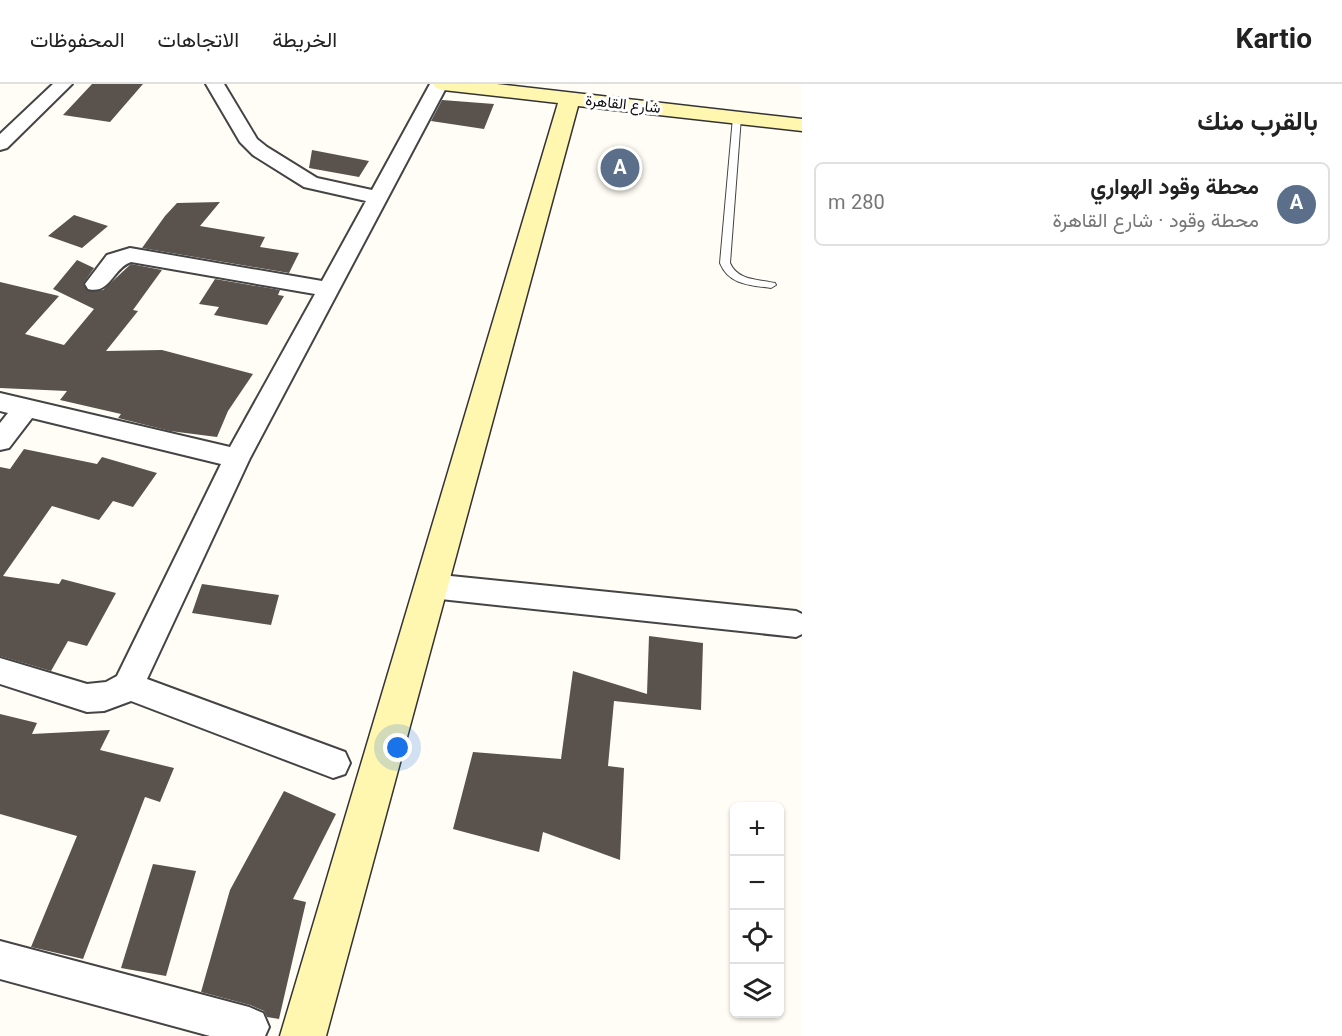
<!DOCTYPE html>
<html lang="ar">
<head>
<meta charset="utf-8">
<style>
	body { margin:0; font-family:Georgia,Vazirmatn,serif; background:#f6f6f6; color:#222; direction:rtl }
	.controls { position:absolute; right:18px; bottom:18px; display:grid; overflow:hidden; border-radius:9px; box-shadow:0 2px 4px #0004 }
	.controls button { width:54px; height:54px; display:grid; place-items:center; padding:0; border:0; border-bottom:2px solid #e0e0e0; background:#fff; color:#222; font:30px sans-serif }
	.you { position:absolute; left:398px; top:664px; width:21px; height:21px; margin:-15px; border:4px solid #fff; border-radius:50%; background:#1a73e8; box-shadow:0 0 0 9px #1a73e833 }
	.badge { display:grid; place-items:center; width:39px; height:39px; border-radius:50%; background:#7c3aed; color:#fff; font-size:20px; font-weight:700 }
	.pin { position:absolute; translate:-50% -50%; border:3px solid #fff; box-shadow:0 2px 6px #0006 }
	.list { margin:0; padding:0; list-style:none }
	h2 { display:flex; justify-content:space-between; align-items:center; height:78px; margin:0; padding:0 24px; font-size:26px }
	h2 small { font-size:20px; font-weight:400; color:#767676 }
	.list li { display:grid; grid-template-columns:39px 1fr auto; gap:18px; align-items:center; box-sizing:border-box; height:84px; margin:0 12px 12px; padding:0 12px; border:2px solid #e0e0e0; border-radius:9px }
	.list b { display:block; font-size:22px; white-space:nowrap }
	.list p { margin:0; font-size:20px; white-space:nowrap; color:#767676 }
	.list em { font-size:20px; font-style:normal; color:#767676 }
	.icon { flex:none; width:33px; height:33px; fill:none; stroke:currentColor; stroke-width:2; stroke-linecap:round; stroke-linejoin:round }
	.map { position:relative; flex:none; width:802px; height:952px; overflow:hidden; direction:ltr }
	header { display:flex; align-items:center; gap:36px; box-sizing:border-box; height:84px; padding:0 30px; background:#fff; border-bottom:2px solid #e0e0e0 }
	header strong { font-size:28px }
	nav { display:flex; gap:33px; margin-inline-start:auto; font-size:21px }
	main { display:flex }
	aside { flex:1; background:#fff }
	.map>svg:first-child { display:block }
	.building { fill:#5a524d }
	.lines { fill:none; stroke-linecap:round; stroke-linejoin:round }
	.lane-casing { stroke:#444; stroke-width:2 }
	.street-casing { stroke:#444; stroke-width:4 }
	.secondary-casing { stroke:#333; stroke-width:3 }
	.lane { fill:#fff; fill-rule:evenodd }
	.street { fill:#fff; fill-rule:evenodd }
	.secondary { fill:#fff6b0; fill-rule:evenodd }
	.labels { text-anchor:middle; stroke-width:6; stroke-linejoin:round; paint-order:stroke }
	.far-street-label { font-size:15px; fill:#111; stroke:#fff }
</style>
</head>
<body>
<header>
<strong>Kartio</strong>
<nav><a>الخريطة</a><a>الاتجاهات</a><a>المحفوظات</a></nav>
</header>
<main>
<aside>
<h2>بالقرب منك<small></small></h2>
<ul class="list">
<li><span class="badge" style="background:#5c6f8a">A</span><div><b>محطة وقود الهواري</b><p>محطة وقود · شارع القاهرة</p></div><em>280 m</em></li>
</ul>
</aside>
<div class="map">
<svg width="802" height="952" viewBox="0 0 802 952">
	<rect width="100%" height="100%" fill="#fffdf5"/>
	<path class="building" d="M92 0H143L110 38 63 31Z
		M442 16 494 20 484 45 431 37Z
		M312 66 369 77 359 93 309 84Z
		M220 118 200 142 265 153 260 163 299 169 289 189 142 164 165 132 177 119Z
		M74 131 108 142 82 164 48 152Z
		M77 176 94 184 83 200 88 207 103 206 131 180 162 186 133 226 138 227 106 267 162 266 253 290 228 327 217 353 170 347 118 334 121 330 60 316 67 307 0 304V198L59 212 25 250 64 261 94 225 53 205Z
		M215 195 280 206 278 211 284 212 267 241 214 231 219 223 199 220Z
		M24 365 97 380 102 373 157 389 133 423 113 417 99 436 52 422 3 492 59 500 62 495 116 509 87 562 68 557 51 587 0 572V383L10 385Z
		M202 500 279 511 271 541 192 529Z
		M649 552 703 559 701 626 614 617 608 682 624 684 620 776 543 748 539 768 453 745 473 668 561 675 573 587 647 610Z
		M0 630 37 639 32 650 110 646 100 666 174 684 160 718 145 713 83 875 31 863 77 752 0 730Z
		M284 707 336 730 293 815 306 818 279 935 267 933 264 927 250 921 201 908 230 806Z
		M153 780 196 787 166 892 121 884Z"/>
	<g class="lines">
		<defs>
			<path id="lane" d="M737 30 741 33 730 179C738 197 758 195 775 199L776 201 771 204C750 201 729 201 720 179L733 33Z"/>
			<path id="street" d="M53 0H72L7 64 0 66V50Z
				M206 0H224L257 55 267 63 317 94 372 106 430 0H448L250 374 147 595 345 668 350 679 345 690 333 694 131 617 104 627 87 628 0 600V574L87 600 106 598 117 592 221 380 32 334 9 364 0 366V339L8 329 0 327V309L230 363 315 210 131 178C113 184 110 211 88 205L85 200 107 171 130 164 322 197 366 117 304 103 253 71 240 58Z
				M431 490 796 527 802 530V550L796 553 431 514 421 510 416 502 421 494Z
				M0 857 249 923 263 929 269 943 265 952H210L0 895Z"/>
			<path id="secondary" d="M433 0H497L802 35V47L578 22 326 952H280L558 19 443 6 436 4Z"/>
		</defs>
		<use href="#lane" class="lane-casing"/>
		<use href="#street" class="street-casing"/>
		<use href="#secondary" class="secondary-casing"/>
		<use href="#lane" class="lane"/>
		<use href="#street" class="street"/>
		<use href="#secondary" class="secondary"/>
	</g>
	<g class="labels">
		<g class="far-street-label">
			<text transform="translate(623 20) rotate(6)" y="5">شارع القاهرة</text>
		</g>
	</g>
</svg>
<div class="controls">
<button>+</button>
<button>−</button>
<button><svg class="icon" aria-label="locate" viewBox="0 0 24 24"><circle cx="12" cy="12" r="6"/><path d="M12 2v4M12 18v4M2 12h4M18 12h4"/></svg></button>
<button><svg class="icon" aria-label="layers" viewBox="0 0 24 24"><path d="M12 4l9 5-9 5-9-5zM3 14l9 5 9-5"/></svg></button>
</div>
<div class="you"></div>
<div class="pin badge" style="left:620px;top:84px;background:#5c6f8a">A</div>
</div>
</main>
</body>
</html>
